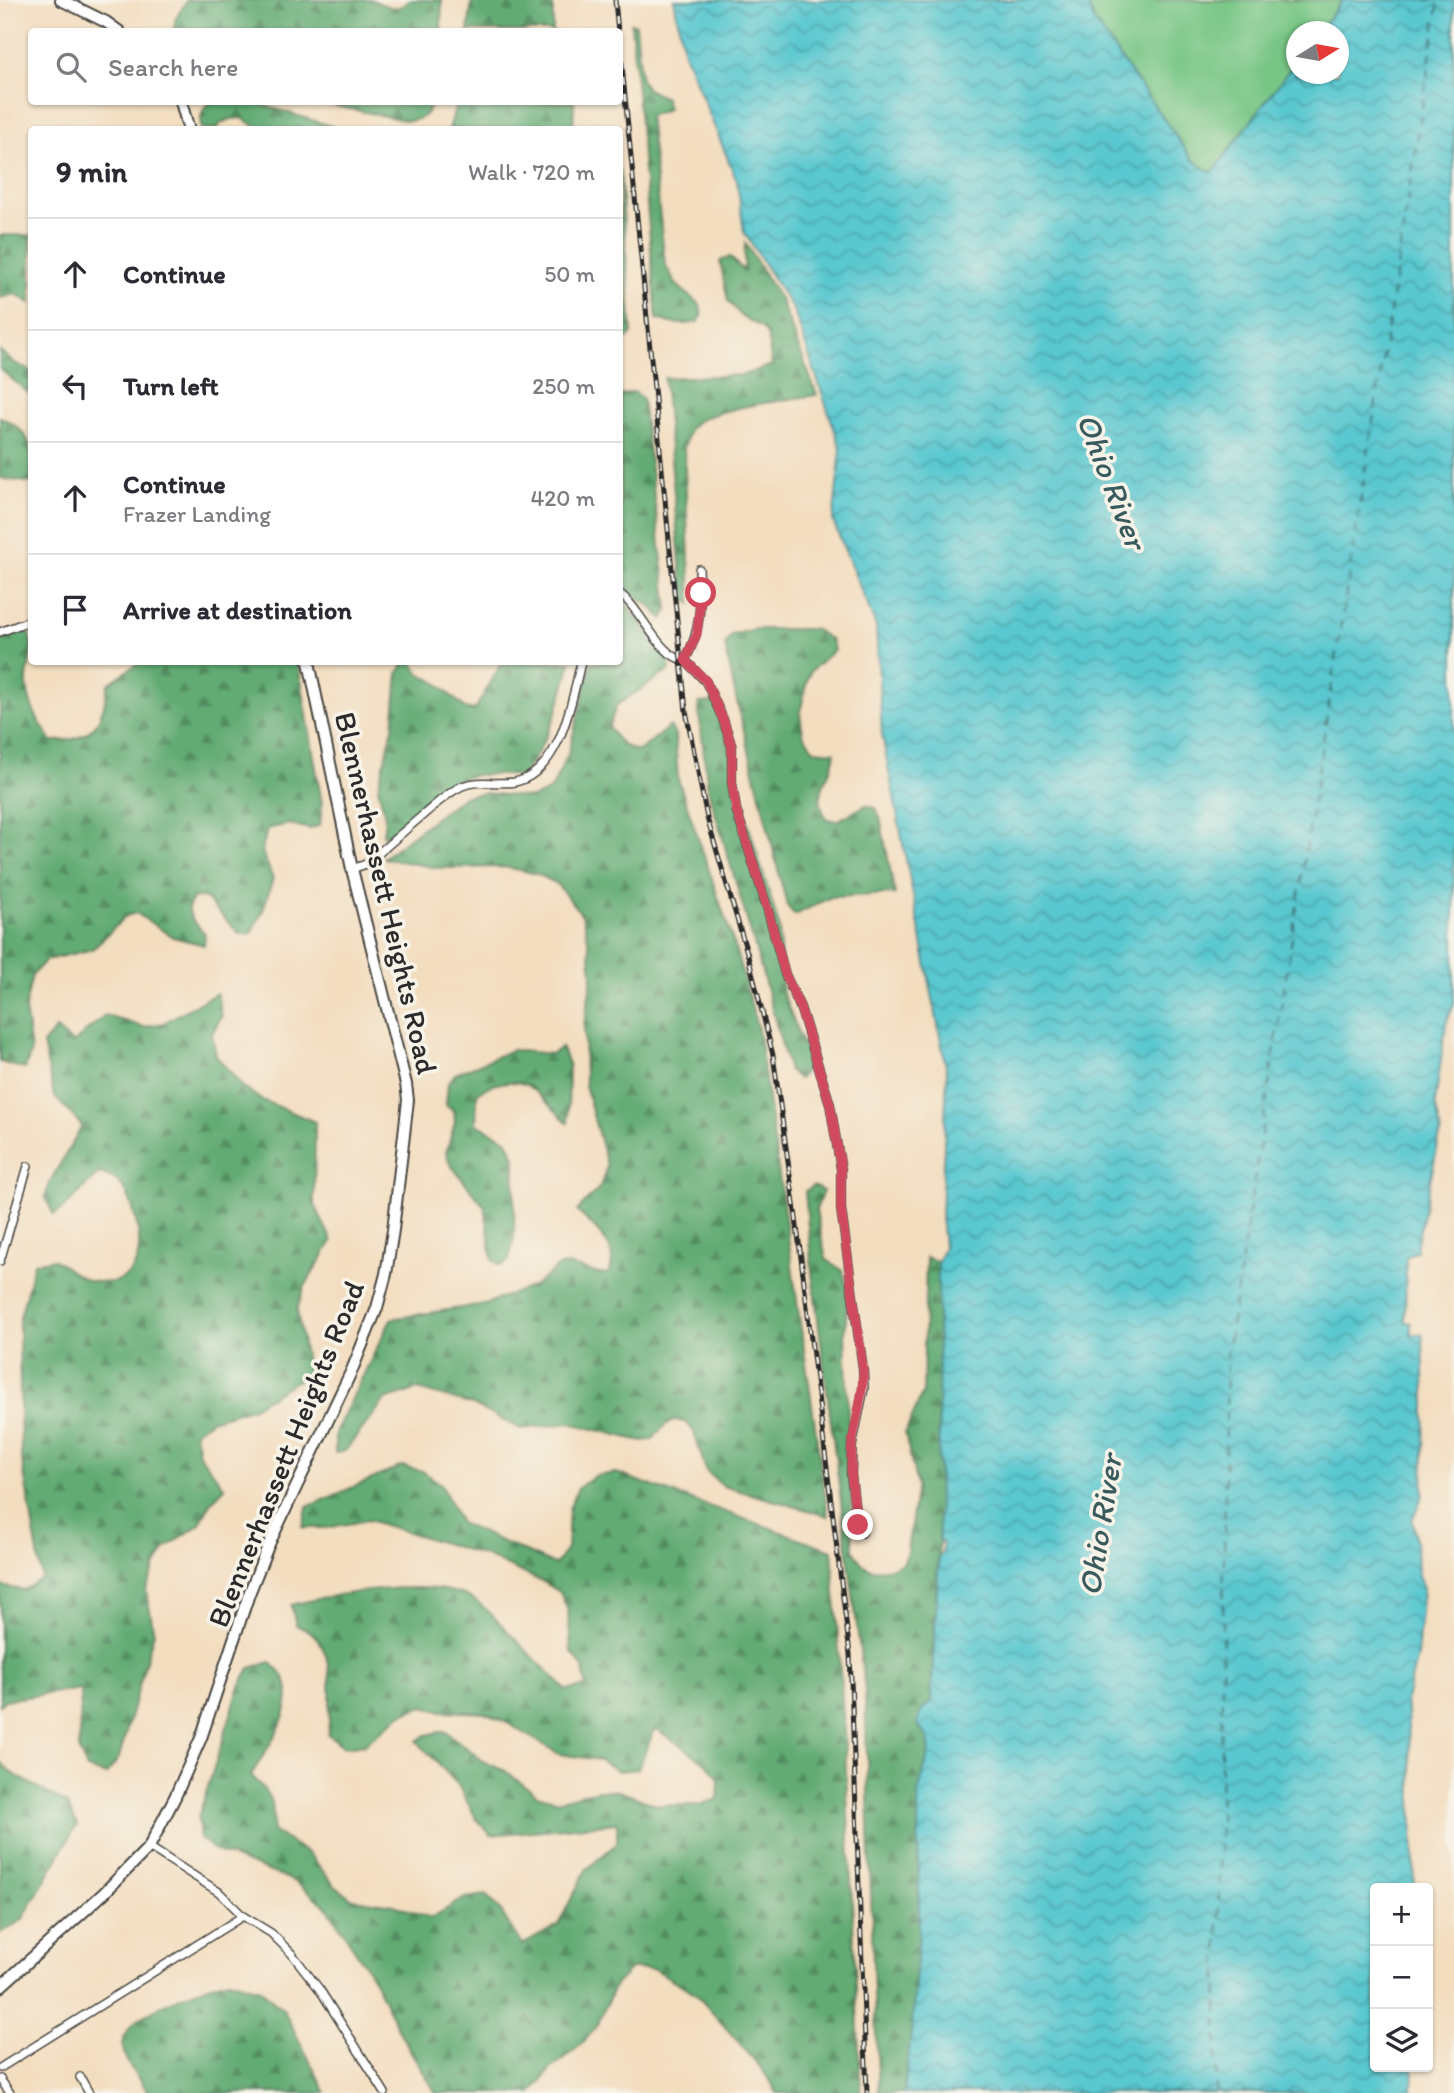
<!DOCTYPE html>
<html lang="en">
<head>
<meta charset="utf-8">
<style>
	body { margin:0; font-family:Itim,sans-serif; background:#f2f2f3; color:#2b2b33 }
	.controls { position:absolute; right:21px; bottom:21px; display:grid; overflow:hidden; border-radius:7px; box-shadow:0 2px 5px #0004 }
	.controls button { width:63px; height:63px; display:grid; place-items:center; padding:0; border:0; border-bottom:2px solid #e1e1e2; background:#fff; color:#2b2b33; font:35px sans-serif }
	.compass { position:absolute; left:1286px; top:21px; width:63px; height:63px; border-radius:50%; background:#fff; box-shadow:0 2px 5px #0004; rotate:79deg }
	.stop { position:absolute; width:21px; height:21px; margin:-16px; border:5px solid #d1495b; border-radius:50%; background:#fff }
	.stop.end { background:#d1495b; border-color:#fff; box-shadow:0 2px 7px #0008 }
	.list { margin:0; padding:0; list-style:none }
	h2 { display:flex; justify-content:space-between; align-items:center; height:91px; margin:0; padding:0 28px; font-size:30px }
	h2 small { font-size:23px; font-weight:400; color:#7c7c81 }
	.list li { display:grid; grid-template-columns:46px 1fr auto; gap:21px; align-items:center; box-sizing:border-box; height:112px; padding:0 28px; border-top:2px solid #e1e1e2 }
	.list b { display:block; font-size:26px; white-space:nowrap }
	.list p { margin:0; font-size:23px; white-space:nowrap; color:#7c7c81 }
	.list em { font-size:23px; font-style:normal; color:#7c7c81 }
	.icon { flex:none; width:38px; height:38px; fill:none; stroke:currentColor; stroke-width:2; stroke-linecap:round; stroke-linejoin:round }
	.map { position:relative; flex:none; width:1454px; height:2093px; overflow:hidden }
	.search { position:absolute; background:#fff; box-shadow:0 2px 5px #0004; left:28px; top:28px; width:595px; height:77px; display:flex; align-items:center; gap:18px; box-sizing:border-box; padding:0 24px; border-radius:7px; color:#7c7c81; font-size:26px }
	.panel { position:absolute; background:#fff; box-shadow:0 2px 5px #0004; left:28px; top:126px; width:595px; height:539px; border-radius:7px }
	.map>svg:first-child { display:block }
	.forest { fill:url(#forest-firs); stroke:#466b4f; stroke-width:2 }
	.park { fill:#78c686; stroke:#527858; stroke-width:2 }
	.water { fill:url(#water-waves); stroke:#427a7e; stroke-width:2 }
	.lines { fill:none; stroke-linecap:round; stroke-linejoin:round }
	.ferry { stroke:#395a5d; stroke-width:2; stroke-dasharray:9 7; stroke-linecap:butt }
	.street-casing { stroke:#494641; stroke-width:10 }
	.secondary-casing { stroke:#494641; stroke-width:14 }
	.street { stroke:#fff; stroke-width:7 }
	.secondary { stroke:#fff; stroke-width:10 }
	.rail-casing { stroke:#2b2b2b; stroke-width:5 }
	.rail { stroke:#f7f3e8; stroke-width:2.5; stroke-dasharray:8; stroke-linecap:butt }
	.route { stroke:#d1495b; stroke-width:9 }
	.labels { text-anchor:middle; stroke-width:7; stroke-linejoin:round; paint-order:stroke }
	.street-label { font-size:30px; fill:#2b2b2b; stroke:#f7f3e8 }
	.water-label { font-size:32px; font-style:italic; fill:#395a5d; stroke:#f7f3e8 }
</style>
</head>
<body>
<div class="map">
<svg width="1454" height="2093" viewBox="0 0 1454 2093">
	<defs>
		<pattern id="forest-firs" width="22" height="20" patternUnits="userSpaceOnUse" patternTransform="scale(1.75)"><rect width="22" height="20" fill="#62ab73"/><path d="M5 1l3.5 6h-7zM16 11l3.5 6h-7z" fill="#518b5f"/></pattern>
		<pattern id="water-waves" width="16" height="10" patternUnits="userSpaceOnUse" patternTransform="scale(1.75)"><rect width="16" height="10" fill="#5ac8d0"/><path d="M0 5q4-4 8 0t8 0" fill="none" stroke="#4ba3a9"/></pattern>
	</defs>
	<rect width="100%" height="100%" fill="#f7f3e8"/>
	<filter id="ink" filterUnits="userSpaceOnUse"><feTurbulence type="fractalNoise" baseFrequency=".0143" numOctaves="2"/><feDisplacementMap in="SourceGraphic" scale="14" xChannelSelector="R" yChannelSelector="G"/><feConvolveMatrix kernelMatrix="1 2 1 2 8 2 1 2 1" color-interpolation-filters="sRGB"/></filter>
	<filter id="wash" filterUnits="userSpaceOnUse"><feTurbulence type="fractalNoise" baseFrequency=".00686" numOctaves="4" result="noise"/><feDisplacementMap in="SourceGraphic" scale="28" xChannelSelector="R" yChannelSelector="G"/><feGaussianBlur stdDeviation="1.57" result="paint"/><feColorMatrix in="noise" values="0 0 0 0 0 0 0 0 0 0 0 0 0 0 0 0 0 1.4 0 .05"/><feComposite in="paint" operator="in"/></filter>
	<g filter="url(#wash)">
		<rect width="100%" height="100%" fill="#f3ddbf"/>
		<path class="forest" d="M187 0H372C385 6 399 13 409 0H442L441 31H174L175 20Z
			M472 0H547L553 4V31H468Z
			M631 23 636 25 641 79 647 89 665 98 668 109 649 116 665 264 676 284 700 305 702 316 698 322C682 326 672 324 657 319Z
			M211 102H253L341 129H259L242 118 231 119 221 123 217 129H201C200 117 201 110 211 102Z
			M316 102H433C427 114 423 120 409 121Z
			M457 102H574L573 129H449Z
			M620 170 632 334 624 341 620 340Z
			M2 235H31V304L16 294 0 298V237Z
			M745 243 780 299 817 395C793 399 703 409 691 427 687 432 686 442 684 448L691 604 683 598 664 378 743 375 772 365 767 334 761 327 742 317 728 301 720 261 730 257 744 271Z
			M0 351 13 362 31 371V395L0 369Z
			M634 392 642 398 668 609 663 619 649 605 620 588V395Z
			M0 417C35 433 32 450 31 483L0 478Z
			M623 601 668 657 670 670 617 705 609 726C615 739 624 749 639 751L670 726 675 735 678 779 734 944 758 1029 828 1516 723 1486 706 1471 694 1432 687 1423 676 1420 666 1424 652 1440 641 1441 569 1423 521 1429 473 1405 418 1389 385 1400 345 1451 335 1453V1433L391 1319 485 1304 536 1285 559 1266 569 1265 599 1274 609 1273C621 1247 594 1228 577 1211L600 1187 607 1166 585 1086 584 1025 592 976 589 944 582 915 556 883 537 874 505 867 437 868 383 858 464 796 486 793 533 798 551 790 568 754 592 662H620V605Z
			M755 629H814L831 640 834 650 811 671 807 681 800 713 803 734 814 750 835 752C833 779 809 790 827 819L837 821 866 805 876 808 880 817 895 894 831 897 795 915 787 906 736 698 725 645 731 635Z
			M27 630C37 648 26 666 27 685 29 707 40 724 52 741 94 742 103 721 108 684L140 662H298L322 804 320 825 310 829 289 824 267 829 262 851 273 879 262 913 251 933 240 934 204 897 193 898 188 907 191 918 205 934 204 945 173 937 136 913 126 916 93 949 46 960 32 975 25 1008 31 1052 25 1069 0 1062V638Z
			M502 662H571C559 709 551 734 523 776 499 775 468 770 447 785 425 801 410 826 383 836L385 817 378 787 393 728 398 674 403 664 413 663 419 673 437 683 465 708 475 710Z
			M719 702 742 803 779 926 782 991 810 1063 799 1079 789 1071 755 947 708 789 698 703Z
			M217 993 222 1015 212 1034 216 1056 242 1086 260 1099 315 1122 314 1204 332 1241 304 1288 297 1310 308 1374 251 1408 211 1420 195 1432 199 1454 225 1488 210 1503 200 1524 166 1548 155 1567 146 1590 154 1632 119 1758 106 1775 87 1769 79 1751 81 1689 5 1700 0 1705V1586L24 1590 42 1578 21 1456 19 1321 34 1263 53 1259C65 1266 79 1279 91 1281 138 1290 145 1253 135 1217 132 1205 129 1193 119 1183 115 1178 106 1175 100 1173 81 1188 75 1202 54 1215L45 1197 52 1178 82 1126 54 1096 43 1044 56 1029 73 1043 105 1015 144 1027 163 1023Z
			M561 1047 569 1066 568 1123C559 1115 534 1088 525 1084 510 1079 488 1084 477 1094L476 1124 506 1139 515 1157 514 1240 509 1260 501 1266 492 1259 485 1207 450 1164 446 1153 455 1122 454 1112 446 1105 448 1083 455 1074 512 1050 552 1054Z
			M814 1186 823 1191 816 1210 826 1259 843 1271 848 1292 845 1332 853 1549C856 1554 859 1561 864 1565 874 1574 894 1568 904 1562L907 1551 917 1486 905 1433 923 1392 926 1257 938 1262 939 1541 931 1701 922 1710 930 1749 918 1794 919 1931 912 2025 904 2093H879L874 1998 865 1690 812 1273 805 1191Z
			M402 1466 422 1471 441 1484 460 1523 555 1565 567 1549 569 1509 578 1488 595 1476 616 1473 832 1550 844 1728 861 2093H777L762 2069 695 1993 654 1969H631L615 1985 597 2025 584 2042 551 2069 532 2093H436L401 2035 373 1978 327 1907 294 1881 216 1851 200 1838 198 1818 240 1686 250 1668 271 1662C275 1667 282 1673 285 1679 298 1708 266 1751 251 1775 271 1796 275 1801 273 1831L309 1854 335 1886 353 1899 394 1905 431 1918 465 1898 486 1895 500 1910 522 1945 558 1925 586 1870 617 1843V1823L491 1835 477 1820 458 1785 417 1741 426 1735 445 1731 486 1763 504 1770 537 1795 557 1801 598 1790 619 1791 657 1805H698L718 1799 719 1779 707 1764 655 1728 638 1769 618 1771 600 1760 559 1754 504 1721 484 1713 442 1711 423 1706 402 1714 365 1744 344 1747 328 1734C330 1707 336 1657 315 1636 311 1631 301 1628 296 1625L291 1605C333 1594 436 1576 474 1600 488 1609 498 1621 509 1633 528 1652 547 1671 566 1690L586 1687 583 1668 571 1651 568 1611 560 1592 543 1582 486 1556 368 1520 326 1528H303L307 1507Z
			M0 1762 10 1772 67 1804 77 1825 22 1920 0 1933Z
			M229 1980 260 1989 283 2009 326 2093H149C139 2079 120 2059 123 2040 126 2014 206 1985 229 1980Z"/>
		<path class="park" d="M1086 0H1343L1319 31 1296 32V61L1212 173 1193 160 1095 22Z"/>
		<path class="water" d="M674 0H1086L1095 22 1193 160 1212 173 1296 61V74H1338V32L1319 31 1343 0H1454V1003L1446 1024 1435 1103 1441 1130 1417 1243V1251L1406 1257 1405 1322 1411 1323V1334L1423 1335 1425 1406 1423 1495 1412 1520C1421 1541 1411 1569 1423 1587L1417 1657 1406 1699 1411 1766 1415 1888H1375V2067H1413L1412 2093H904L912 2025 919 1931 918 1794 930 1749 927 1736 917 1724 922 1710 931 1701 939 1556 942 1553 943 1543 939 1541 938 1262 944 1247 941 1217 947 1072 882 735 876 626 833 521 841 449 794 311 744 232 737 181 684 53Z"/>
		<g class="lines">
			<path class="ferry" d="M1216 2093 1227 1353 1439 0"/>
		</g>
	</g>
	<g filter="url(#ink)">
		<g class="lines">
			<defs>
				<path id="street" d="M699 569C701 602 702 630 685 660L706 682 723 719 732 747V782L736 809 767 907 785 974 800 1007 830 1104 841 1169V1209L863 1369 864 1388 852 1446 851 1474 855 1511 862 1533
					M620 594C641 608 659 658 685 660
					M0 632 32 620
					M352 869 366 864C385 848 404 831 423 815 435 805 447 793 462 786 479 779 497 785 515 782 561 772 572 700 581 662
					M0 1261 28 1166
					M149 1847 219 1892 243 1916 271 1933 292 1954 320 1990 385 2093
					M0 2068 243 1916
					M80 2077 89 2093
					M0 2079 10 2093"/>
				<path id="secondary" d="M61 0 106 22 120 32
					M181 102 189 130
					M0 1987 104 1893 149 1847 175 1797 201 1738 249 1594 268 1546 352 1370 377 1308 386 1274 393 1230 408 1100 406 1084 352 869 309 662"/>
			</defs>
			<use href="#street" class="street-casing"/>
			<use href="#secondary" class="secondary-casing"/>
			<use href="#street" class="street"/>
			<use href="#secondary" class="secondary"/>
			<defs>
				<path id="rail" d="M615 0 618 32
					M620 46 686 711 707 818 748 956 773 1055 796 1218 850 1654 867 2093"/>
			</defs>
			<use href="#rail" class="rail-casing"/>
			<use href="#rail" class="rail"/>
		</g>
	</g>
	<g class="lines" filter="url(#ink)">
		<path class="route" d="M701 593 697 634 685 660 706 681 723 719 732 747V782L736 809 767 907 785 974 800 1007 830 1104 841 1169V1209L863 1368C864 1394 856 1418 852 1444 849 1470 853 1499 858 1525"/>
	</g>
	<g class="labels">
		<g class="street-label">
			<text transform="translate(386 893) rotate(77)" y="10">Blennerhassett Heights Road</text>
			<text transform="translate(286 1454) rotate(-68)" y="10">Blennerhassett Heights Road</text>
		</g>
		<g class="water-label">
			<text transform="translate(1112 481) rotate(69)" y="11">Ohio River</text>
			<text transform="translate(1100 1525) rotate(-81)" y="11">Ohio River</text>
		</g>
	</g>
</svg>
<div class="controls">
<button>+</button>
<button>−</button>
<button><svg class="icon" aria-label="layers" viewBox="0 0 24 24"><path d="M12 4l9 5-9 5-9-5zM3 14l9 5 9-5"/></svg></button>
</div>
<svg class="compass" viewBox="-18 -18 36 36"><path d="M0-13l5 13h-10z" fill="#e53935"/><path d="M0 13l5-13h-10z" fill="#7c7c81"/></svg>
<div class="stop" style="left:701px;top:593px"></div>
<div class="stop end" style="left:858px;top:1525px"></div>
<div class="search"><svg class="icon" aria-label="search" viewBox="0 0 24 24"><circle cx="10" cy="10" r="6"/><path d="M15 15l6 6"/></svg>Search here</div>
<section class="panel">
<h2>9 min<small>Walk · 720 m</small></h2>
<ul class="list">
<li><svg class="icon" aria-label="ahead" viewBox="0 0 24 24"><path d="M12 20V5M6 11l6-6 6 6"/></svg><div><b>Continue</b></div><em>50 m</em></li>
<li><svg class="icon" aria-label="left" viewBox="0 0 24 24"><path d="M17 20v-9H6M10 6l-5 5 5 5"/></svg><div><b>Turn left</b></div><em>250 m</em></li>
<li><svg class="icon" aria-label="ahead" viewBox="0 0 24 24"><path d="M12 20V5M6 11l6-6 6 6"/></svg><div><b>Continue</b><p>Frazer Landing</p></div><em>420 m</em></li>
<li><svg class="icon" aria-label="arrive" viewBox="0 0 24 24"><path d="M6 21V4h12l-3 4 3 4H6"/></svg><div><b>Arrive at destination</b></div></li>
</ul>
</section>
</div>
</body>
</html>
